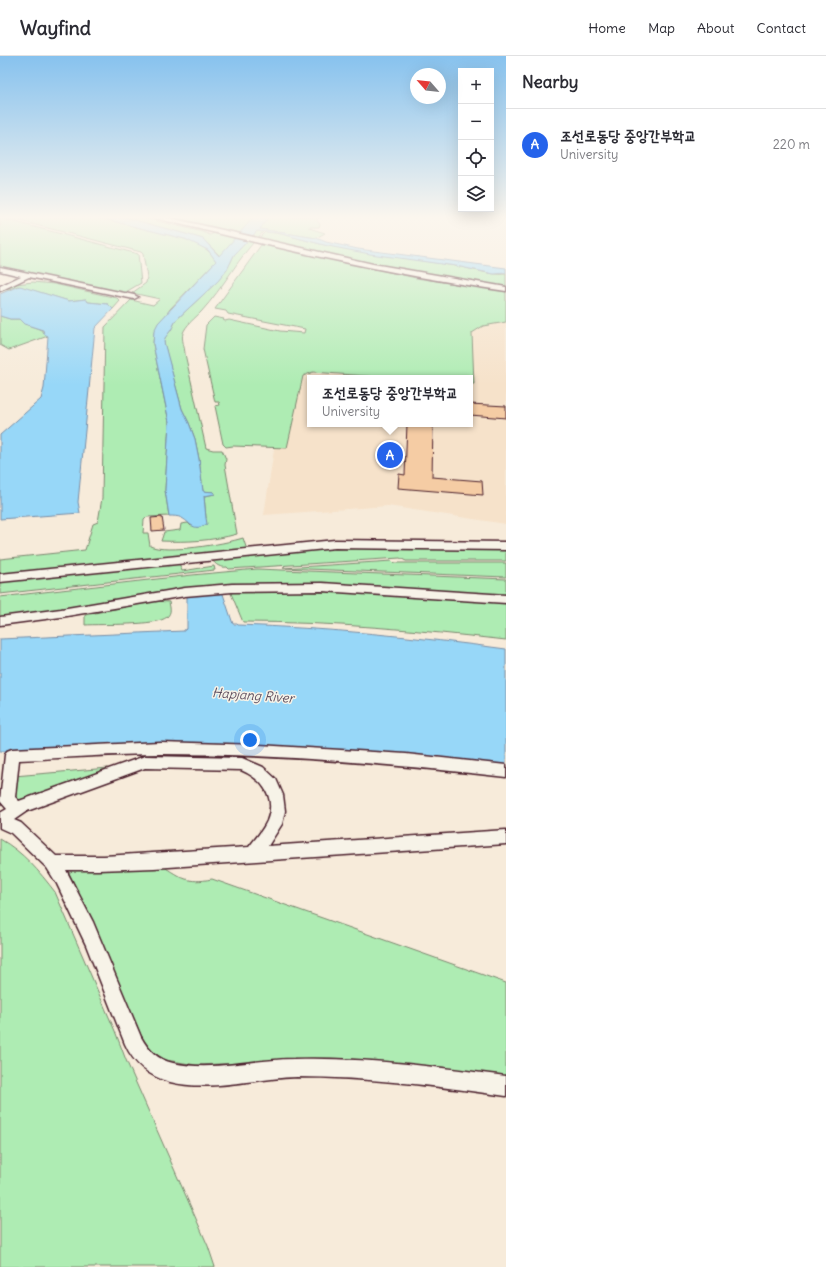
<!DOCTYPE html>
<html lang="en">
<head>
<meta charset="utf-8">
<style>
	body { margin:0; font-family:Delius,"Poor Story",sans-serif; background:#f2f2f3; color:#2b2b33 }
	.controls { position:absolute; right:12px; top:12px; display:grid; overflow:hidden; border-radius:0px; box-shadow:0 4px 16px #0002 }
	.controls button { width:36px; height:36px; display:grid; place-items:center; padding:0; border:0; border-bottom:1px solid #e1e1e2; background:#fff; color:#2b2b33; font:20px sans-serif }
	.compass { position:absolute; left:410px; top:12px; width:36px; height:36px; border-radius:50%; background:#fff; box-shadow:0 4px 16px #0002; rotate:298deg }
	.you { position:absolute; left:250px; top:684px; width:14px; height:14px; margin:-10px; border:3px solid #fff; border-radius:50%; background:#1a73e8; box-shadow:0 0 0 6px #1a73e833 }
	.badge { display:grid; place-items:center; width:26px; height:26px; border-radius:50%; background:#2563eb; color:#fff; font-size:13px; font-weight:700 }
	.pin { position:absolute; translate:-50% -50%; border:2px solid #fff; box-shadow:0 1px 4px #0006 }
	.popup { position:absolute; left:307px; top:319px; width:166px; height:52px; box-sizing:border-box; display:grid; place-content:center; border-radius:0px; background:#fff; filter:drop-shadow(0 1px 3px #0005); font-size:13px; white-space:nowrap; color:#7c7c81 }
	.popup b { font-size:15px; color:#2b2b33 }
	.popup::after { content:''; position:absolute; left:50%; top:100%; margin-left:-8px; border:8px solid transparent; border-top-color:#fff }
	.list { margin:0; padding:0; list-style:none }
	h2 { display:flex; justify-content:space-between; align-items:center; height:52px; margin:0; padding:0 16px; font-size:17px }
	h2 small { font-size:13px; font-weight:400; color:#7c7c81 }
	.list li { display:grid; grid-template-columns:26px 1fr auto; gap:12px; align-items:center; box-sizing:border-box; height:72px; padding:0 16px; border-top:1px solid #e1e1e2 }
	.list b { display:block; font-size:15px; white-space:nowrap }
	.list p { margin:0; font-size:13px; white-space:nowrap; color:#7c7c81 }
	.list em { font-size:13px; font-style:normal; color:#7c7c81 }
	.icon { flex:none; width:22px; height:22px; fill:none; stroke:currentColor; stroke-width:2; stroke-linecap:round; stroke-linejoin:round }
	.map { position:relative; flex:none; width:506px; height:1211px; overflow:hidden }
	header { display:flex; align-items:center; gap:24px; box-sizing:border-box; height:56px; padding:0 20px; background:#fff; border-bottom:1px solid #e1e1e2 }
	header strong { font-size:19px }
	nav { display:flex; gap:22px; margin-inline-start:auto; font-size:14px }
	main { display:flex }
	aside { flex:1; background:#fff }
	.map>svg:first-child { display:block }
	.built { fill:#f6e2ca; fill-rule:evenodd }
	.green { fill:#aeecb3; stroke:#7c866f }
	.water { fill:#97d7f8; stroke:#788da6 }
	.building { fill:#f5cca4; stroke:#4a1f2b }
	.lines { fill:none; stroke-linecap:round; stroke-linejoin:round }
	.street-casing { stroke:#4a1f2b; stroke-width:3 }
	.street { fill:#f7f3e8; fill-rule:evenodd }
	.labels { text-anchor:middle; stroke-width:3; stroke-linejoin:round; paint-order:stroke }
	.water-label { font-size:13px; font-style:italic; fill:#5d4d5e; stroke:#f7f3e8 }
</style>
</head>
<body>
<header>
<strong>Wayfind</strong>
<nav><a>Home</a><a>Map</a><a>About</a><a>Contact</a></nav>
</header>
<main>
<div class="map">
<svg width="506" height="1211" viewBox="0 0 506 1211">
	<rect width="100%" height="100%" fill="#f7ebda"/>
	<filter id="ink" filterUnits="userSpaceOnUse"><feTurbulence type="fractalNoise" baseFrequency=".025" numOctaves="2"/><feDisplacementMap in="SourceGraphic" scale="8" xChannelSelector="R" yChannelSelector="G"/><feConvolveMatrix kernelMatrix="1 2 1 2 8 2 1 2 1" color-interpolation-filters="sRGB"/></filter>
	<g filter="url(#ink)">
		<path class="built" d="M506 262V468L388 450 264 459 281 347 297 307ZM310 322H470V368H310Z"/>
		<path class="green" d="M1 160H92L185 183C198 188 209 192 216 205L170 253 154 276 153 288 169 366 165 434 169 460 147 461 144 464 143 477H148L150 490C167 498 224 488 243 482L247 494 0 520V503L85 494 93 468 98 466 102 442 105 271 131 244 153 249 160 243 132 237 146 227 147 221 143 198 141 196Z
			M120 160H136L203 176 210 179 222 173 170 160H255L220 200 203 183Z
			M269 160H318L317 165 320 168 319 171H309V172L325 177 316 182 260 173Z
			M0 162 138 198 141 227 124 237 0 211Z
			M257 175 263 176C239 200 224 231 201 256 195 262 186 269 183 277 181 283 185 292 185 298L206 392 213 394H222L226 403 225 409 237 478C212 485 187 486 161 485L164 476 180 474 181 468 188 467 191 470 206 462 204 440 215 438 214 436H203L199 403 195 383 189 367 182 353 167 299 164 286 165 281 171 274 176 264 218 225 231 206 234 199Z
			M265 176C287 177 308 186 330 190 372 198 413 203 455 210 471 212 490 220 506 218V231L411 217 259 182Z
			M261 189H269L416 222 506 235V266L483 270 472 277 474 328H470V322H392L313 316 303 320 287 392 233 390 226 391 223 388 215 350 220 349 219 346H215L203 293 206 269 214 261 224 263 223 264 225 265 229 264 280 275 304 277 305 273 228 258 226 255 215 253Z
			M33 226 54 228 117 242 120 245 113 253 108 248 88 246 86 243 69 245 18 230 0 236V235L16 228Z
			M0 260 10 263H19C28 273 40 269 48 280L9 294 0 289Z
			M334 492 506 493V505H406L400 502 229 513 227 511C220 512 216 509 211 503Z
			M392 505 394 507H506V521L283 512Z
			M179 507 182 515 214 510 215 514 0 538V526Z
			M257 513 506 523V540L271 528 0 562V541L192 519Z
			M273 534 334 536 506 547V584C419 574 331 566 243 566L230 535Z
			M154 545 169 546C170 552 172 556 167 561 157 570 101 568 85 569V559Z
			M108 712 106 715 16 747 10 742 14 720Z
			M0 783C23 796 39 815 55 836L115 975 126 1004 208 1190 215 1211H0Z
			M161 809C182 822 187 828 212 823L506 927V1025L289 1005 196 1009 166 1004 151 995 141 979 90 861 69 817 73 814Z"/>
		<path class="water" d="M92 160H120L193 180 203 183 219 200 255 160H269L260 173 316 182 326 186 358 193 506 212V217L494 218 456 210 370 198 328 190 278 177 257 175 234 199 227 214 218 225 176 264 171 274 165 282 164 286 182 353 189 367 195 383 199 403 203 435 214 436 215 438 204 440 206 462 207 468C193 476 192 468 182 462 178 460 173 460 169 460L165 434 169 366 153 288 154 275 158 267 216 205 208 194 185 183Z
			M20 230 69 245 86 243 88 246 108 248 113 253 95 272 78 446 80 457 0 463V379L41 343 44 332 48 280 44 278 43 274 24 268 19 263H10L0 260V238L14 232Z
			M219 535 223 538 233 568H237L238 569C327 572 418 581 506 593V712L382 699 0 695V583L184 575V574L187 573V541L190 538Z"/>
		<path class="building" d="M470 348 506 350V362L470 359Z
			M407 368H433L432 421 482 425 483 439 398 432 399 418 405 419Z
			M162 461 164 474 152 475 151 462Z"/>
		<g class="lines">
			<defs>
				<path id="street" d="M150 160H161L373 208 506 231V235C386 218 268 190 151 161Z
					M0 211 134 239 138 241 134 243 29 221 0 235V230L21 220 0 215Z
					M335 484 506 486V494L335 492 0 526V518Z
					M322 527 506 539V547L322 535 232 536 185 540 61 561 0 569V561L61 553 185 532 232 528Z
					M160 686 259 689 406 698 506 709V721C392 708 276 698 161 698 114 698 66 702 19 704L15 741 19 745 145 700 242 702 263 711 276 723 283 739 285 755 282 768 268 790 506 774V788L154 812 98 814H66L93 866 141 981C148 994 158 1004 173 1007 212 1016 255 1003 294 1003 365 1001 436 1011 506 1020V1040C437 1030 367 1021 297 1021 257 1022 209 1036 170 1026 148 1020 134 1008 125 988L86 889 57 828 47 812 11 777 0 772V757L7 753 0 745 5 699 7 695 12 693ZM145 712 241 714C262 723 277 741 267 765 263 774 255 783 249 791L104 800H56L21 767 14 764 27 755Z"/>
			</defs>
			<use href="#street" class="street-casing"/>
			<use href="#street" class="street"/>
		</g>
	</g>
	<linearGradient id="sky" x2="0" y2="1"><stop stop-color="#87c2ee"/><stop offset="0.49" stop-color="#fbf6ee"/><stop offset="1" stop-color="#fbf6ee" stop-opacity="0"/></linearGradient>
	<rect width="506" height="329" fill="url(#sky)"/>
	<g class="labels">
		<g class="water-label">
			<text transform="translate(253 639) rotate(4)" y="5">Hapjang River</text>
		</g>
	</g>
</svg>
<div class="controls">
<button>+</button>
<button>−</button>
<button><svg class="icon" aria-label="locate" viewBox="0 0 24 24"><circle cx="12" cy="12" r="6"/><path d="M12 2v4M12 18v4M2 12h4M18 12h4"/></svg></button>
<button><svg class="icon" aria-label="layers" viewBox="0 0 24 24"><path d="M12 4l9 5-9 5-9-5zM3 14l9 5 9-5"/></svg></button>
</div>
<svg class="compass" viewBox="-18 -18 36 36"><path d="M0-13l5 13h-10z" fill="#e53935"/><path d="M0 13l5-13h-10z" fill="#7c7c81"/></svg>
<div class="you"></div>
<div class="pin badge" style="left:390px;top:399px">A</div>
<div class="popup"><b>조선로동당 중앙간부학교</b>University</div>
</div>
<aside>
<h2>Nearby<small></small></h2>
<ul class="list">
<li><span class="badge">A</span><div><b>조선로동당 중앙간부학교</b><p>University</p></div><em>220 m</em></li>
</ul>
</aside>
</main>
</body>
</html>
